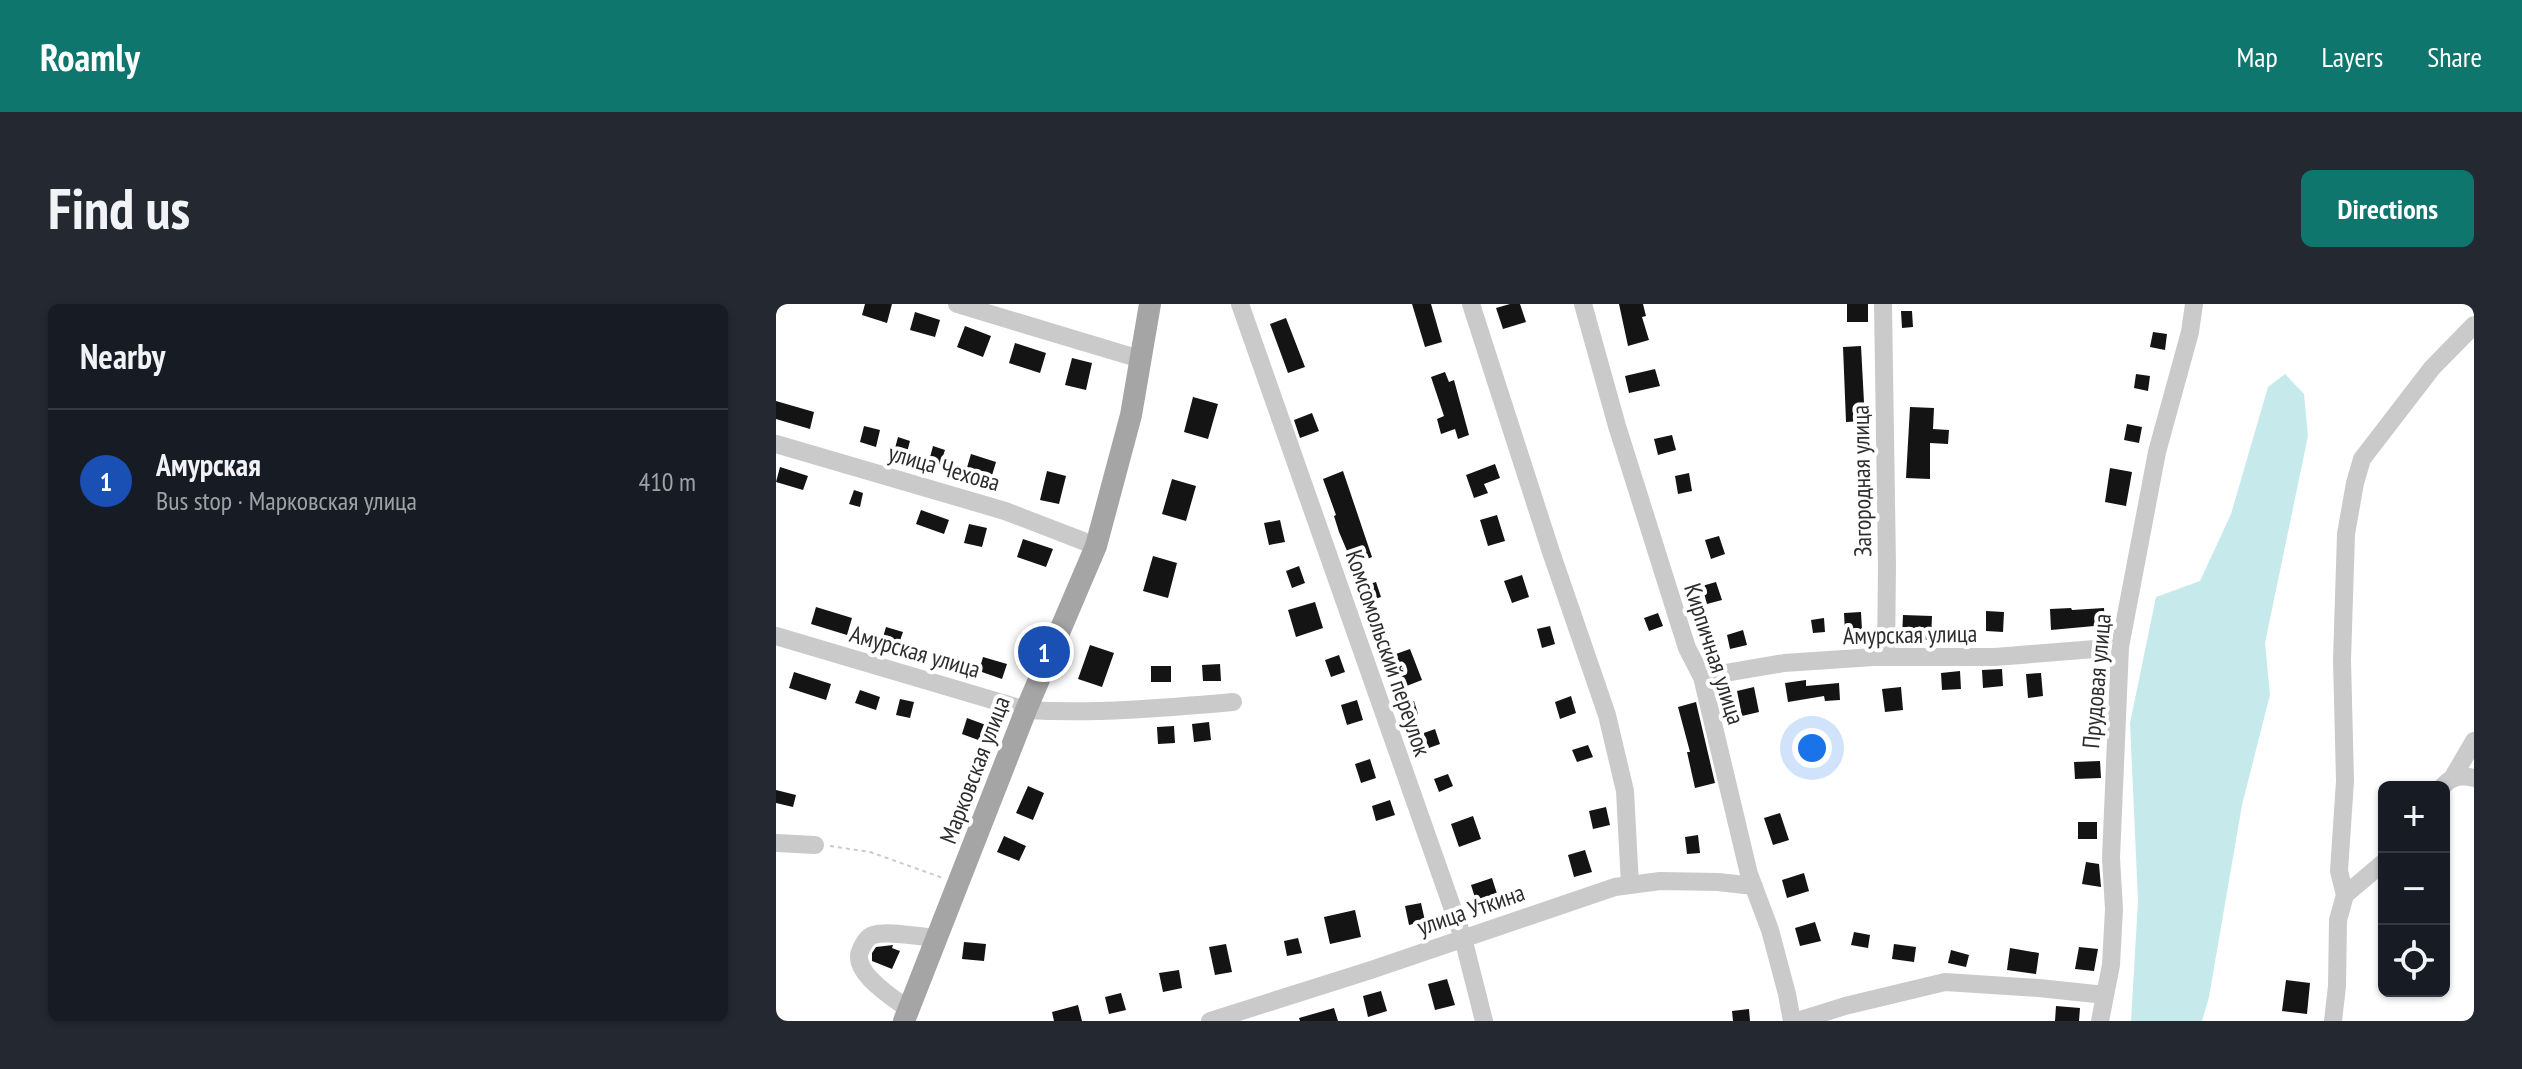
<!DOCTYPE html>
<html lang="en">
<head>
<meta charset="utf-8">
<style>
	body { margin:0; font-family:"PT Sans Narrow",sans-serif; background:#242831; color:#f1f3f6 }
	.controls { position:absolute; right:24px; bottom:24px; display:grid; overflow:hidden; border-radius:12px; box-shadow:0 2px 6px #0004 }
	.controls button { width:72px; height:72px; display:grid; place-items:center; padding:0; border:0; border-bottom:2px solid #363941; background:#171b24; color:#f1f3f6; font:40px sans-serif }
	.you { position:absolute; left:1036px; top:444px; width:28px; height:28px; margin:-20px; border:6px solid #fff; border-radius:50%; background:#1a73e8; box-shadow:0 0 0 12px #1a73e833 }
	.badge { display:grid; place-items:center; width:52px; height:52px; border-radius:50%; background:#0f766e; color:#fff; font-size:26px; font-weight:700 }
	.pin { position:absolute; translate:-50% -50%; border:4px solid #fff; box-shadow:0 2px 8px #0006 }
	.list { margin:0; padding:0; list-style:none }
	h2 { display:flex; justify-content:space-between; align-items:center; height:104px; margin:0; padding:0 32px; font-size:34px }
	h2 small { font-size:26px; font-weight:400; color:#9ea1a6 }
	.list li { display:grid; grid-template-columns:52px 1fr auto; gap:24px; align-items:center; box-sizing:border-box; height:144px; padding:0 32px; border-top:2px solid #363941 }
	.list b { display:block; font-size:30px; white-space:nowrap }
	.list p { margin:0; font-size:26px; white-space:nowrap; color:#9ea1a6 }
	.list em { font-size:26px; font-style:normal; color:#9ea1a6 }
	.icon { flex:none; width:44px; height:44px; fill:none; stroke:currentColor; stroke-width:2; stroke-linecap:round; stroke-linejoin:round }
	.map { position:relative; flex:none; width:1698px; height:717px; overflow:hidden; border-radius:12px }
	header { display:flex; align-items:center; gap:48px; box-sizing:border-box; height:112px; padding:0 40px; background:#0f766e; color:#fff }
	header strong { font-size:38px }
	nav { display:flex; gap:44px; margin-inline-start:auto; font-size:28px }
	.intro { display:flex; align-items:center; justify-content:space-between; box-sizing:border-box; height:192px; padding:0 48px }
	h1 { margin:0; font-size:56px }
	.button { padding:20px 36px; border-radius:12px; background:#0f766e; color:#fff; font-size:28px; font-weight:700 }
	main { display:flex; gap:48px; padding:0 48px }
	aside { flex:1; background:#171b24; border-radius:12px; box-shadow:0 2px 6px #0004 }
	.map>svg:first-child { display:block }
	.water { fill:#c6eaec }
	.building { fill:#141414 }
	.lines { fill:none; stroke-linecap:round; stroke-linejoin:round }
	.path { stroke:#cacaca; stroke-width:2; stroke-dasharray:4 4; stroke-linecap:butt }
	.minor { stroke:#cacaca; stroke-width:18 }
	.major { stroke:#a5a5a5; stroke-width:22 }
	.labels { text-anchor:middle; stroke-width:8; stroke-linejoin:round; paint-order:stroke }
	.street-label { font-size:24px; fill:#2d2d2d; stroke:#fff }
</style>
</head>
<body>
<header>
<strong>Roamly</strong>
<nav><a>Map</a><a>Layers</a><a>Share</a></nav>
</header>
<div class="intro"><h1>Find us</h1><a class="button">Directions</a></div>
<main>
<aside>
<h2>Nearby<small></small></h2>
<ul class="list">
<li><span class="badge" style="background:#1a4fb4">1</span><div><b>Амурская</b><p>Bus stop · Марковская улица</p></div><em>410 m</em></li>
</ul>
</aside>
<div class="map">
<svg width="1698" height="717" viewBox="0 0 1698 717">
	<rect width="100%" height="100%" fill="#fff"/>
	<path class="water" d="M1509 70 1528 90 1532 132 1489 339 1494 391 1466 501 1433 693 1426 717H1355L1362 597 1354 419 1380 293 1424 277 1455 210 1492 83Z"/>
	<path class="building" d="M89 0H116L111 19 86 11Z
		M636 0H655L666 38 649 43Z
		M734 0H744L750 18 727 25 720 4Z
		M843 0H867L870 12 866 13 873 36 852 42Z
		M1071 0H1092V18H1071Z
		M1125 7H1136L1137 23 1126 24Z
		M139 8 164 16 159 33 134 26Z
		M510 14 529 63 512 69 494 20Z
		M189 22 215 32 207 53 181 43Z
		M1377 28 1391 30 1389 46 1374 43Z
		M239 39 270 49 264 69 233 59Z
		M1085 42 1089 117 1070 118 1067 43Z
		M296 54 316 59 310 86 289 81Z
		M879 65 884 82 853 89 849 72Z
		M669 68 673 78 678 76 693 131 682 135 679 125 665 130 661 115 668 112 655 73Z
		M1360 70 1374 72 1372 87 1358 84Z
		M417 93 442 100 432 135 408 128Z
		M0 97 38 108 34 125 0 115Z
		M1134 103 1158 104 1157 125 1173 126 1172 140 1154 139V175L1130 174Z
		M536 109 543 127 524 134 518 116Z
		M1351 120 1366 123 1363 139 1348 136Z
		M88 122 104 126 100 143 84 138Z
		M896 131 900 146 882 151 878 135Z
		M122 133 134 137 130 152 118 148Z
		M157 142 169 146 164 161 153 157Z
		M195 150 220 158 214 178 189 170Z
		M719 160 724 174 708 180 712 189 698 194 690 171Z
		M4 163 32 172 27 186 0 178Z
		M1334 164 1356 168 1350 202 1329 198Z
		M271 167 290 172 283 200 264 196Z
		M567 167 596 253 577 261 563 228 558 212 560 211 547 175Z
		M913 169 916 187 902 190 899 172Z
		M396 175 420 182 410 217 386 210Z
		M78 186 87 189 84 203 73 200Z
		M145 206 173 216 168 230 140 220Z
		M721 211 729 237 712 242 704 216Z
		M504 216 509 238 493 241 488 219Z
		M193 220 211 224 206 243 188 239Z
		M943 232 949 250 935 255 929 236Z
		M247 235 277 245 270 263 241 253Z
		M377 252 401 259 392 294 367 287Z
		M523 262 529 279 516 284 510 267Z
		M746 271 753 293 736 299 728 277Z
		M600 278 605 293 593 297 588 282Z
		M940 278 946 296 931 300 926 282Z
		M539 298 547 324 520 333 512 306Z
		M40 303 76 314 71 331 35 320Z
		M1295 304 1296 306 1328 304 1329 321 1275 326 1274 305Z
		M1210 307 1228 308 1227 328 1210 327Z
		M1085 308 1086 326 1069 328 1068 309Z
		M882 309 887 322 873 327 868 314Z
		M1127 311 1156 312 1155 336 1126 334Z
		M1048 314 1049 328 1037 329 1035 316Z
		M774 322 779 340 766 344 761 325Z
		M110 323 127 328 121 345 105 340Z
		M967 326 971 341 954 345 951 331Z
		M314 341 338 349 326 383 302 375Z
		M634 345 646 376 628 383 617 351Z
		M176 351 192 356 188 370 172 365Z
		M563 351 569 368 555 373 549 356Z
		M207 353 231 360 226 375 203 367Z
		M444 360 445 377H427L426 361Z
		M375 362H395V378H375Z
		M1226 365 1227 382 1207 384 1206 366Z
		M1184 367 1185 385 1166 386 1165 369Z
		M18 368 55 380 50 396 13 384Z
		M1316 368H1328L1329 381H1316Z
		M1265 369 1267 392 1252 394 1250 370Z
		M1030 376V382L1063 379 1064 396 1049 397 1048 392 1012 398 1009 379Z
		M978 383 983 408 966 412 961 387Z
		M1125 383 1127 406 1109 408 1106 385Z
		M84 386 104 393 100 406 79 399Z
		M795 392 800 409 784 415 779 398Z
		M124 395 138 398 134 414 120 411Z
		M581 396 587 416 571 421 565 401Z
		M638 397 642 410 628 415 623 403Z
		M920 398 939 479 919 484 911 448H914L902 403Z
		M191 414 210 421 205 437 186 430Z
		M433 418 435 436 418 438 416 420Z
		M398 422 399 439 382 440 381 423Z
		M1329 422 1328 435 1317 437 1315 423Z
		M659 425 664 440 650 445 645 430Z
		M812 441 817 453 801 458 796 446Z
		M594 455 600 474 585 479 579 460Z
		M1324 457 1325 474 1299 475 1298 458Z
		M672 470 677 482 663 488 658 475Z
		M252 482 268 489 257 516 240 509Z
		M0 486 20 491 17 503 0 499Z
		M614 496 619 511 600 517 596 502Z
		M830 503 834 521 817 525 813 507Z
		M1004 509 1013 536 997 541 988 514Z
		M697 512 705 535 683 543 675 520Z
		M1302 518H1321V535H1302Z
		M922 531 924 549 911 550 909 533Z
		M228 532 250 542 243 557 221 548Z
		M809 546 816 568 798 573 792 551Z
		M1310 558 1323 560 1325 583 1306 580Z
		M1028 569 1033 587 1011 594 1006 576Z
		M716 574 723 596 702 603 695 581Z
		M645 599 649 617 633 621 629 602Z
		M579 606 585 633 554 640 548 613Z
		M1039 618 1045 637 1024 642 1019 624Z
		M1078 628 1094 631 1092 644 1075 641Z
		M522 634 526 649 511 652 508 637Z
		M188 638 210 640 208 657 186 655Z
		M450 640 456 668 439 671 433 643Z
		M1118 640 1140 643 1138 658 1116 655Z
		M117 641 116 644 124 647 116 665 96 657V649L100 643Z
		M1303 643 1322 645 1318 667 1299 665Z
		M1234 644 1263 649 1260 670 1231 666Z
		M1175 646 1193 651 1190 663 1172 659Z
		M403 666 406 684 387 688 383 669Z
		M671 675 679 701 659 706 652 680Z
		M1510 676 1534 679 1531 710 1506 707Z
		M605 687 611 707 592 713 587 692Z
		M345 689 350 706 333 710 329 693Z
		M302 701 306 717H278L276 708Z
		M1280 702 1304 704 1303 717H1279Z
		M558 704 562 717H524L523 714Z
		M973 705 974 717H957L956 707Z"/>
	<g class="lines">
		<path class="path" d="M54 542 94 548 167 574"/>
		<path class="minor" d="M181 0 364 55
			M464 0 687 634 708 717
			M695 0 775 248 831 411 849 487 854 581
			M807 0 841 122 911 344 926 373 973 570 994 626 1011 690 1016 717
			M1107 0 1111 262 1110 353
			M0 140 229 207 320 242
			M0 332 250 406C318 410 389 404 457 398
			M926 373 1008 359 1098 353H1219L1344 343
			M1677 473 1698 437
			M1666 483C1676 472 1684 471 1698 474
			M0 539 39 541
			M1569 591 1563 567 1569 477 1566 356 1570 230 1579 179 1586 155 1656 64 1698 21
			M132 705C117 694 73 667 85 645 88 639 91 633 97 631 112 626 144 633 161 634
			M434 717 595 666 839 583 884 577 942 578 978 582
			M1021 717 1069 702 1169 678 1263 684 1329 691
			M1324 717 1335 661 1338 605 1335 554 1344 343 1381 148 1414 28 1418 0
			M1557 717 1561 682 1562 616 1569 591 1608 558"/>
		<path class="major" d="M128 717 250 406 320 242 355 111 374 0"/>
	</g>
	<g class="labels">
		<g class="street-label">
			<text transform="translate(168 164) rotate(16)" y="8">улица Чехова</text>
			<text transform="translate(1086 177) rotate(-91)" y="8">Загородная улица</text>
			<text transform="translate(1134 331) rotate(-1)" y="8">Амурская улица</text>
			<text transform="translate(139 348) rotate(16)" y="8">Амурская улица</text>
			<text transform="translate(612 349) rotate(71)" y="8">Комсомольский переулок</text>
			<text transform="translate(938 350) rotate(72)" y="8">Кирпичная улица</text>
			<text transform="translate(1321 377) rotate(-85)" y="8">Прудовая улица</text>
			<text transform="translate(199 466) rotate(-69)" y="8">Марковская улица</text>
			<text transform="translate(695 606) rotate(-19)" y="8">улица Уткина</text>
		</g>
	</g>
</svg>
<div class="controls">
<button>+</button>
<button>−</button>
<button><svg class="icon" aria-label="locate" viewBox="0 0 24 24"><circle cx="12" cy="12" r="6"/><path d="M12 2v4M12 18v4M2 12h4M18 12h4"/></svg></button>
</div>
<div class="you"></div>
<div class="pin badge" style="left:268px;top:348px;background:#1a4fb4">1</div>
</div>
</main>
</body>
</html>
